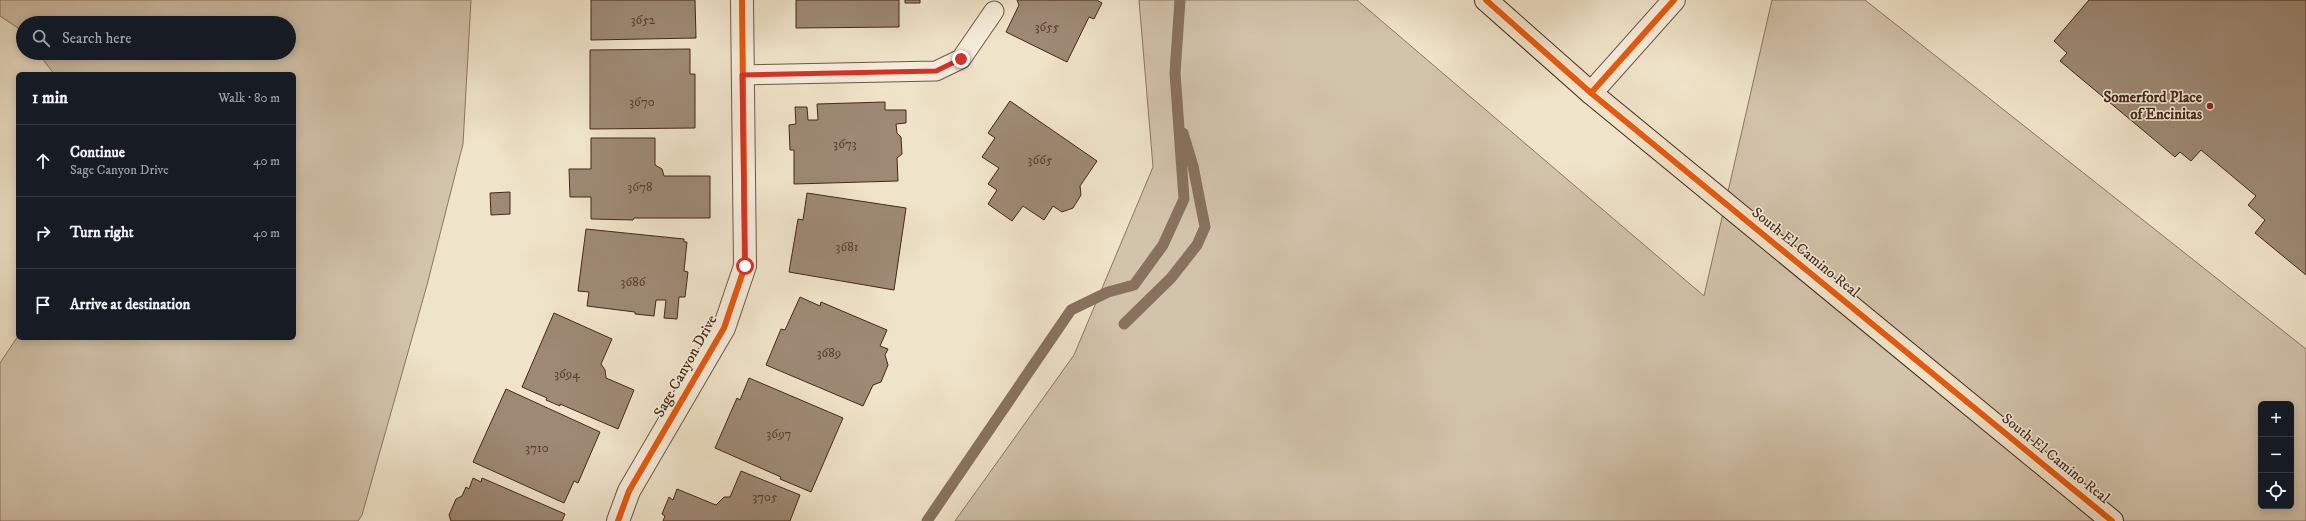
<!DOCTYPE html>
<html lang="en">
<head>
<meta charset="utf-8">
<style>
	body { margin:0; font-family:"IM FELL DW Pica",serif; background:#242831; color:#f1f3f6 }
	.controls { position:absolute; right:12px; bottom:12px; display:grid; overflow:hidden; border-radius:6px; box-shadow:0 2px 10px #0003 }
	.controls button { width:36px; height:36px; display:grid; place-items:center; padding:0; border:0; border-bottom:1px solid #363941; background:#171b24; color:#f1f3f6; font:20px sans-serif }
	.stop { position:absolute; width:12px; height:12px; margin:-9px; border:3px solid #d93025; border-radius:50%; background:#fff }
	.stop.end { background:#d93025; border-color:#fff; box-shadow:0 1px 4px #0008 }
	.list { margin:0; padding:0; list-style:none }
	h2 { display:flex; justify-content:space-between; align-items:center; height:52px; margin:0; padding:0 16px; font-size:17px }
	h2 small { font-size:13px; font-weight:400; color:#9ea1a6 }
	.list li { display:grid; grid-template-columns:26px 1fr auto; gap:12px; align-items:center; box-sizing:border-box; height:72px; padding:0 16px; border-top:1px solid #363941 }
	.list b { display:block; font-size:15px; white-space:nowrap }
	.list p { margin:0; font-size:13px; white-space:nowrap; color:#9ea1a6 }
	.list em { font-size:13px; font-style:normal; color:#9ea1a6 }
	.icon { flex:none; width:22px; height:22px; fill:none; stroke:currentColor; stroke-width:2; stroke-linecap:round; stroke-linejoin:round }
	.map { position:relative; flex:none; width:2306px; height:521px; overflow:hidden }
	.search { position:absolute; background:#171b24; box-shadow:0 2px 10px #0003; left:16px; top:16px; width:280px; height:44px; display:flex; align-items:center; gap:10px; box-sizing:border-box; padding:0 14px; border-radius:22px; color:#9ea1a6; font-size:15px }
	.panel { position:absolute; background:#171b24; box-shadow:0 2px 10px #0003; left:16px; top:72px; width:280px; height:268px; border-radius:6px }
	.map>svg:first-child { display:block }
	.green { fill:#d2c3ab; stroke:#8c7662; fill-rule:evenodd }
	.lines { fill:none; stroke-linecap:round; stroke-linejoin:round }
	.stream { stroke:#88725e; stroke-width:11 }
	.building { fill:#9d8974; stroke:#452818 }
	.lane-casing { stroke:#705744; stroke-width:21 }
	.street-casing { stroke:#705744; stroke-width:24 }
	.primary-casing { stroke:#452818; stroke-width:24 }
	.lane { stroke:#f5eddc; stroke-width:19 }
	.street { stroke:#f5eddc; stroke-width:22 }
	.primary { stroke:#efe3c9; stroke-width:22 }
	.cycleway-casing { stroke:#f5eddc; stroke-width:8 }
	.cycleway { stroke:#e8590c; stroke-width:6 }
	.route { stroke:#d93025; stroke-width:5 }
	.poi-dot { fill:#8f2418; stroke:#f5eddc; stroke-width:1.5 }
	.labels { text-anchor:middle; stroke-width:3; stroke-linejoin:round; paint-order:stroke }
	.number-label { font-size:13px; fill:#5b402f }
	.poi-label { font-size:15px; font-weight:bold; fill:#452818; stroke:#f5eddc; text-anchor:end }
	.street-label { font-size:15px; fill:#452818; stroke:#f5eddc }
</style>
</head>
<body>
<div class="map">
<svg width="2306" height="521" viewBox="0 0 2306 521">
	<rect width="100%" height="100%" fill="#efe3c9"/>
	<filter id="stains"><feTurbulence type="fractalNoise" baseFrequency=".005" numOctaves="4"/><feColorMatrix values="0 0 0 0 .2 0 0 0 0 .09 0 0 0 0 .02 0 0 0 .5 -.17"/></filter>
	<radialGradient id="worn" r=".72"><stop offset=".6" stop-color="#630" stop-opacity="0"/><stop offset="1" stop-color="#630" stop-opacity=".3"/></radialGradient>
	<path class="green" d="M0 0H471L463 144 427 285 362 515 358 521H0V363L18 336V338H294V74H54L38 53H289V23H23V34L18 28 0 16Z
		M1139 0H1357L1704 296 1772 0H1865L2306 349V521H955L1074 355 1153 167ZM2261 404H2291V506H2261Z"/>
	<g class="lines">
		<path class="stream" d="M1124 324 1171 278 1197 245 1205 227 1193 166 1183 133
			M927 521 1071 310 1108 292 1134 285 1163 245 1184 199 1175 73 1180 0"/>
	</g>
	<path class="building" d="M591 0H695L696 38 591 40Z
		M796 0H899V27L796 28Z
		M905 0H920V3H905Z
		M1017 0H1097L1102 3 1094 19 1089 17 1067 62 1006 32 1019 5Z
		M2089 0H2306V275L2255 233 2265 220 2248 205 2256 196 2201 150 2191 161 2180 152 2175 157 2060 61 2067 53 2054 41Z
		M690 49V74H695V128L590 129V50Z
		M1010 101 1097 161 1080 186 1081 195 1073 208 1062 212 1053 206 1044 220 1023 206 1012 221 988 204 997 190 988 184 999 168 982 157 995 138 988 133Z
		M885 102V110H906V123L896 124 897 133 901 137 902 154 897 158 898 181 794 184V150H790L789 125 796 124 795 107H807L808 120H818L817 104Z
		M591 138H655V165L662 169 664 176H710V218H634L633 220 591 219V197H570L569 169H591Z
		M510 192V214L491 215 490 193Z
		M807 193 906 208 894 290 789 272 798 219 803 220Z
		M586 229 684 239V242H687L684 271 688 272 685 297H679L677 319 664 318 666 300H656L654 316 635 314V312L587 306 589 292 578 291Z
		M800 297 820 306 821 302 887 330 880 346 888 349 885 355 888 365 881 382 873 385 863 406 766 365 781 329 785 330Z
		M554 313 612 339 601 364 605 370 606 378 634 390 618 429 560 404V406L546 400 547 398 522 387Z
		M749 378 843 418 811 492 780 479 781 477 715 448 737 398 740 400Z
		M506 389 600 432 578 483 574 481 564 503 473 462Z
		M741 471 800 495 790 521H663L665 516 662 514 669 497 673 500 677 489 716 505 724 497H730Z
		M473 478 481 482 482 478 565 514 562 521H451L449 515 456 499 462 496 466 487 469 489Z"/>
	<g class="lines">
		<defs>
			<path id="lane" d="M742 75 936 71 961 59 994 11"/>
			<path id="street" d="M1591 93 1674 0
				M618 521 629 491 724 328 745 266 742 0"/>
			<path id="primary" d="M1486 0 1591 93 2112 521"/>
		</defs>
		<use href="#lane" class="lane-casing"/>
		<use href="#street" class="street-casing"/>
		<use href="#primary" class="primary-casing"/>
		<use href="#lane" class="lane"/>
		<use href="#street" class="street"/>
		<use href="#primary" class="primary"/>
		<defs>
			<path id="cycleway" d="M1486 0 1591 93 2112 521
				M1591 93 1674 0
				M618 521 629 491 724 328 745 266 742 0"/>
		</defs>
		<use href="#cycleway" class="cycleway-casing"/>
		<use href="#cycleway" class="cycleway"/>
	</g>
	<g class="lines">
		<path class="route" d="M745 266 742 75 936 71 961 59"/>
	</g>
	<circle class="poi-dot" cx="2210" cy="106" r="4"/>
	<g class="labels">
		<g class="number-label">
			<text x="643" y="24">3652</text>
			<text x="1047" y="31">3655</text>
			<text x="642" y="106">3670</text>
			<text x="845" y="148">3673</text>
			<text x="1040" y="164">3665</text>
			<text x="640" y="191">3678</text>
			<text x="847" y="251">3681</text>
			<text x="633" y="286">3686</text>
			<text x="829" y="357">3689</text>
			<text x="567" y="378">3694</text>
			<text x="779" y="438">3697</text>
			<text x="537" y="452">3710</text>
			<text x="765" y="501">3705</text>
		</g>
		<g class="poi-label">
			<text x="2202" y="102">Somerford Place<tspan x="2202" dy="17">of Encinitas</tspan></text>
		</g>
		<g class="street-label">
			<text transform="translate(1806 252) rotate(39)" y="5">South El Camino Real</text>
			<text transform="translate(685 366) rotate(-61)" y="5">Sage Canyon Drive</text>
			<text transform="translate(2056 458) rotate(39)" y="5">South El Camino Real</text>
		</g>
	</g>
	<rect width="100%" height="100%" filter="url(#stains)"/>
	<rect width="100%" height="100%" fill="url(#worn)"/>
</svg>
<div class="controls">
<button>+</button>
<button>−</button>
<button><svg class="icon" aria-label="locate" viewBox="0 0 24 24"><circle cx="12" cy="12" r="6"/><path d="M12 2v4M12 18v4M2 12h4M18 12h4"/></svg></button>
</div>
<div class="stop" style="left:745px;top:266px"></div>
<div class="stop end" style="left:961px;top:59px"></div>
<div class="search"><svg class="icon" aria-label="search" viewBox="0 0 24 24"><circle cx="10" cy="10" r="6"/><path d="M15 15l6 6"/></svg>Search here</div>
<section class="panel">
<h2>1 min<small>Walk · 80 m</small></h2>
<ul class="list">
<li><svg class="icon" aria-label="ahead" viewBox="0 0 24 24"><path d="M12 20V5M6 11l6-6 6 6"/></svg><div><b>Continue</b><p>Sage Canyon Drive</p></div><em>40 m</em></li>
<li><svg class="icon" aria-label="right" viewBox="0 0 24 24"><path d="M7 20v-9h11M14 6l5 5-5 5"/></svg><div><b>Turn right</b></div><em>40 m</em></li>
<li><svg class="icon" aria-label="arrive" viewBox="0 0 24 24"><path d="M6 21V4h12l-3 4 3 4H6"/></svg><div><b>Arrive at destination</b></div></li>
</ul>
</section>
</div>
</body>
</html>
